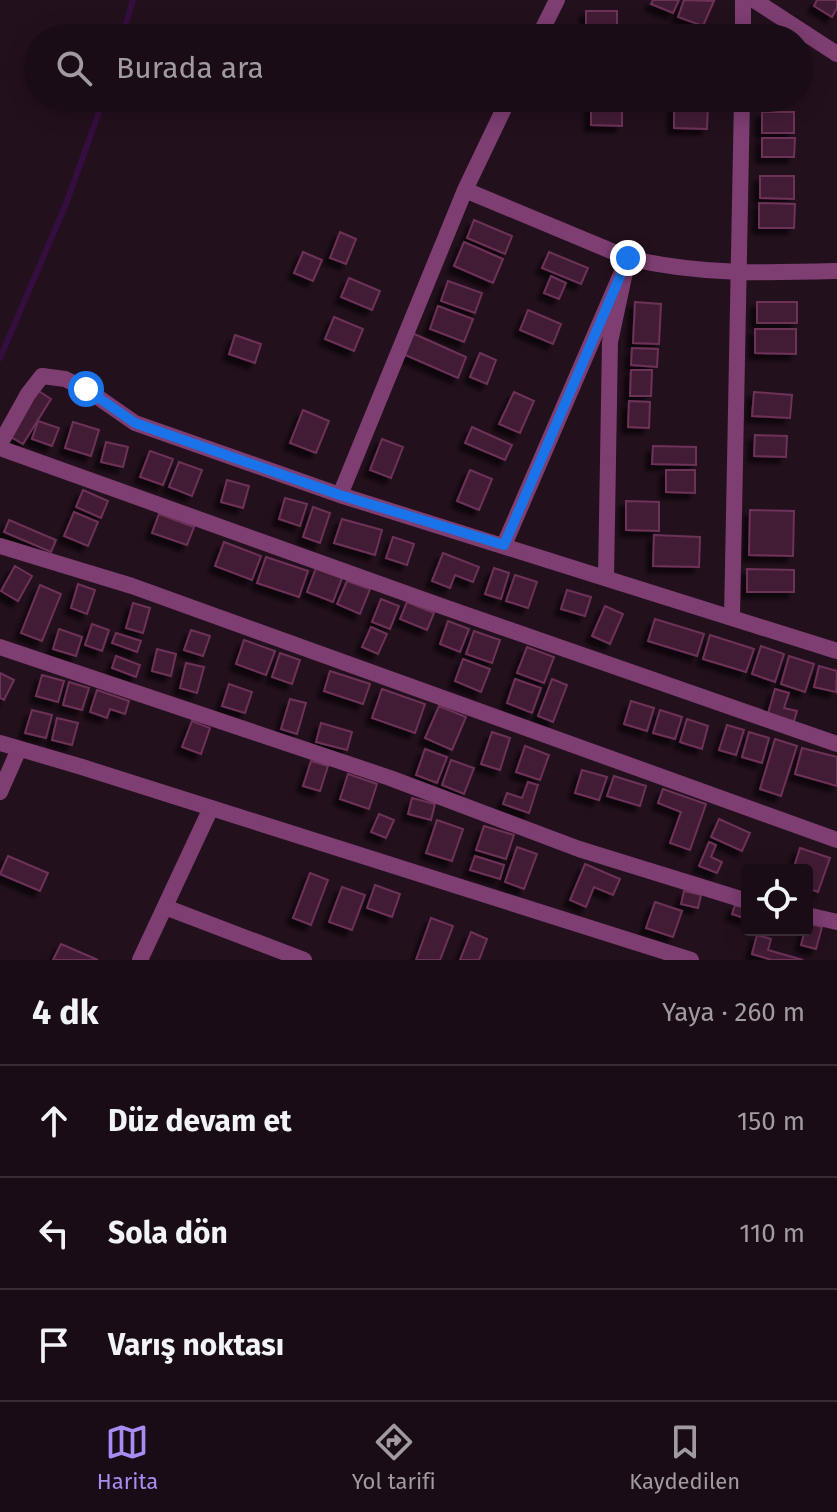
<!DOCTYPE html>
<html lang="tr">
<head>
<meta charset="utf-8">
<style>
	body { margin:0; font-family:"Fira Sans",sans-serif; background:#271a23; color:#f1f3f6 }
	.controls { position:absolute; right:24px; bottom:24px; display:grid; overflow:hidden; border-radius:8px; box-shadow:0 4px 20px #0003 }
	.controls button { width:72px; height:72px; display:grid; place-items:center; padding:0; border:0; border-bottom:2px solid #382c35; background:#1a0c16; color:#f1f3f6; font:40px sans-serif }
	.stop { position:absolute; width:24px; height:24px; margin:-18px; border:6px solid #1a73e8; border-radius:50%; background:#fff }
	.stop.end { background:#1a73e8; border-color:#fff; box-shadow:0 2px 8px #0008 }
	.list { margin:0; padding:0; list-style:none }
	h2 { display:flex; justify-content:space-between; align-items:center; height:104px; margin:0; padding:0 32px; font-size:34px }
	h2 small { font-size:26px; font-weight:400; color:#9f9ba1 }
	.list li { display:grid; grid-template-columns:52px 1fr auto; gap:24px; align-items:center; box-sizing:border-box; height:112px; padding:0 32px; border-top:2px solid #382c35 }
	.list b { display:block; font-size:30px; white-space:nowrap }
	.list em { font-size:26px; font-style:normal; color:#9f9ba1 }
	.icon { flex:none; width:44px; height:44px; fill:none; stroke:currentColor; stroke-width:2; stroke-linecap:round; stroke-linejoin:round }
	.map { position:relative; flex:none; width:837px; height:960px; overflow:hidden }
	.search { position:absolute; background:#1a0c16; box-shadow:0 4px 20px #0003; left:24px; right:24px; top:24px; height:88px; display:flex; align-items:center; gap:20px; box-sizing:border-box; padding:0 28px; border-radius:44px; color:#9f9ba1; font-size:30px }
	.sheet { height:440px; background:#1a0c16 }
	nav { display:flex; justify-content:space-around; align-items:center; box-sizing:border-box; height:112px; border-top:2px solid #382c35; background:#1a0c16; font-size:22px; color:#9f9ba1 }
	nav a { display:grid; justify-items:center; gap:4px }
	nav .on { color:#a58df2 }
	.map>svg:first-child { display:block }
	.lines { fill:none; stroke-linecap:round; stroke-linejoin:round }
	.stream { stroke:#340e3e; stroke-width:6 }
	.building { fill:#431d35; stroke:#6d3158; stroke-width:2; filter:url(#shadow) }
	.minor { stroke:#7e3e72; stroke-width:16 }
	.route { stroke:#1a73e8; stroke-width:10 }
</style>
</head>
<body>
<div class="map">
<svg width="837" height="960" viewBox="0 0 837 960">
	<defs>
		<filter id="shadow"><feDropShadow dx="-6" dy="6" stdDeviation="2" flood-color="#0009"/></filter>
	</defs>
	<rect width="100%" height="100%" fill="#23101d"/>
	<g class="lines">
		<path class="stream" d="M122 38 133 0
			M0 358 66 204 104 98"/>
	</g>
	<path class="building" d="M653 0H679L673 13 651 4Z
		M684 0 714 1 703 26 678 17Z
		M817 0H837V8L832 17 814 6Z
		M586 11H617V37H586Z
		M591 100H622V126L591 125Z
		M674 104 708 105 707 129 674 128Z
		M762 112H794V133H762Z
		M762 138H795L794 157H762Z
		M760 176H794V199L760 198Z
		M759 203 795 204 794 228H759Z
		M474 220 512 236 505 254 467 238Z
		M340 232 356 239 346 264 330 258Z
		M464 242 503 259 493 283 454 266Z
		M303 252 322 260 313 281 294 273Z
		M549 252 588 268 581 284 542 268Z
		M551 276 566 283 559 299 544 293Z
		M349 278 380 291 372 310 341 297Z
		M448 281 482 293 475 313 441 301Z
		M635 302 661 304 659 344 633 343Z
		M757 302H797V323H757Z
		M438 306 473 319 464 342 430 329Z
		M528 310 561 324 553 344 520 330Z
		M334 317 363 329 354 351 325 339Z
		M755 329H796V354L755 353Z
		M412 333 466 357 458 378 403 354Z
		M235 335 261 344 255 363 229 354Z
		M632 348 658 349 657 367 631 365Z
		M480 353 496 360 487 384 470 377Z
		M631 370H652L651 396H630Z
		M37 390 51 399 23 444 9 436Z
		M514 392 534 401 520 433 499 424Z
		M754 392 792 395 790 418 752 416Z
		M629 401 650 402 649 428 628 427Z
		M303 410 329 421 316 453 290 443Z
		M38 421 59 428 52 446 32 439Z
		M73 422 99 430 91 456 65 448Z
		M472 427 512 445 505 460 465 443Z
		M755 435 787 436 786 457 754 456Z
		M382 439 403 447 391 478 370 470Z
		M106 442 128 447 123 467 101 462Z
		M653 446 696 447V465L652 464Z
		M150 451 173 459 163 485 140 477Z
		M179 462 202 470 192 496 169 487Z
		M470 470 492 479 479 510 457 501Z
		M666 470H695V493L666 492Z
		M227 480 249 486 243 508 221 502Z
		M83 490 108 501 101 518 76 507Z
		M285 498 307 504 300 526 279 519Z
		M626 501 659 502V531L626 530Z
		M313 507 330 513 320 543 303 537Z
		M750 510 794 511 793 556 749 555Z
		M74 512 98 522 88 546 64 536Z
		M159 514 194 527 187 545 152 533Z
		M342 519 382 530 375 555 334 543Z
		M9 520 56 540 51 552 4 532Z
		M654 535 700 537 699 567 653 566Z
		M393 537 414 544 407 565 386 558Z
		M224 542 261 556 252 580 215 566Z
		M443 553 479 567 473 582 455 575 450 588 432 581Z
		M266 557 308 571 299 597 257 583Z
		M15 566 32 576 18 601 1 591Z
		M316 568 342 578 333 602 307 592Z
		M494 568 509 573 501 599 485 594Z
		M747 569 794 570V592H747Z
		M515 575 537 582 528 608 506 601Z
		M347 581 370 589 360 614 337 604Z
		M78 584 95 590 87 614 71 608Z
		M40 585 61 594 42 641 21 633Z
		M567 590 591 597 585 616 561 609Z
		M381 599 399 606 390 629 372 622Z
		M407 602 434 613 427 630 400 619Z
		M133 603 150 608 143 633 126 628Z
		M605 606 623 614 610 644 592 636Z
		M655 619 704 634 697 656 648 641Z
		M448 621 469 629 460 652 440 644Z
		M92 624 109 630 102 651 85 645Z
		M371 627 387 634 378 654 362 647Z
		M59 629 82 637 76 656 53 649Z
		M191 630 210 636 203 656 184 650Z
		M474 631 500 640 492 663 466 654Z
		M116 633 141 641 137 652 112 643Z
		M710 635 754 649 746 672 703 659Z
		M244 640 275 651 266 675 236 664Z
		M761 646 784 654 775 682 752 674Z
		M527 647 554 657 544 683 517 673Z
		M157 649 176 654 171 676 152 671Z
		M280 653 300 660 292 684 272 677Z
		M116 656 140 665 136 677 112 668Z
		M789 656 814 664 805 692 781 684Z
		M463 659 490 669 481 692 455 681Z
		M186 663 204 667 197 693 180 688Z
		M819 666 837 671 836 692 814 687Z
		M330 671 370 684 363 704 324 691Z
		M0 673 14 680 4 700 0 698Z
		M42 675 64 681 58 702 36 696Z
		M515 679 541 688 532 713 507 703Z
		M552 679 567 685 553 722 538 716Z
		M69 682 89 688 82 710 63 705Z
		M229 684 252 692 245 713 222 706Z
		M382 689 425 704 415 733 372 718Z
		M775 689 789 693 784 708 797 711 793 724 767 717Z
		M97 690 129 701 125 714 110 709 107 718 90 712Z
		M290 699 306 703 297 734 281 729Z
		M631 701 654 708 647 731 624 724Z
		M439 706 466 717 452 750 425 738Z
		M32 710 52 715 46 738 25 733Z
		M660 710 682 717 675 739 653 733Z
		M57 718 78 723 72 745 52 740Z
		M687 719 708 726 702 749 680 742Z
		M192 721 210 728 201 754 182 747Z
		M321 723 352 732 347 750 316 742Z
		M727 725 744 730 736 755 719 750Z
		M492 732 510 738 500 770 481 764Z
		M749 732 769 738 762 763 742 757Z
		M775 739 797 746 781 796 760 789Z
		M525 746 549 755 540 780 516 772Z
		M802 748 837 757V786L795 774Z
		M425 749 447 757 437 783 416 775Z
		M451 760 474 768 464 794 442 785Z
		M311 761 328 766 320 791 303 786Z
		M582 770 607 777 599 800 575 793Z
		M348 774 377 784 369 809 340 799Z
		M614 776 646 786 640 806 607 796Z
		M528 782 538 785 529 813 503 804 507 793 522 798Z
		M663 789 706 804 690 850 670 843 681 812 658 803Z
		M412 798 435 804 431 820 408 814Z
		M379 814 394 820 386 838 371 832Z
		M719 819 750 833 742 851 711 837Z
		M437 820 463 829 452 861 426 853Z
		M484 826 514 835 506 859 476 850Z
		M709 842 716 845 711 857 722 862 717 873 699 866Z
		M517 847 537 854 524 889 505 882Z
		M800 848 830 858 818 892 807 888V870H793Z
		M8 856 48 873 40 891 0 874Z
		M475 856 504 865 500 879 470 870Z
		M585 864 620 879 613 895 594 887 586 907 570 900Z
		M310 873 328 880 311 925 293 918Z
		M375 885 400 894 392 917 367 908Z
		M342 887 365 895 352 930 329 922Z
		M684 891 701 895 698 908 681 904Z
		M655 902 682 911 673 937 646 928Z
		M735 905 747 908V919L732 914Z
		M431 918 453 926 440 960H416Z
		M807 923 822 927 816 949 801 945Z
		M471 932 487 939 479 960H460Z
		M757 935 771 939 768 950 803 960H772L752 954Z
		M61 944 98 960H53Z"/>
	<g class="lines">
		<path class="minor" d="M754 0 837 54
			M538 38 557 0
			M743 38V0
			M465 190 628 258C699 275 765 273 837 271
			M0 444 28 394 42 376 65 379 86 389 135 423 340 495 837 651
			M0 448 444 607 837 744
			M340 495 465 190 509 98
			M504 545 628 258 610 342 606 578
			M0 546 132 586 837 840
			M732 618 742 98
			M0 647 390 778 579 849 747 901
			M0 743 82 767 691 960
			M0 792 19 749
			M165 907 304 960
			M807 915 837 922
			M140 960 211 808"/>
	</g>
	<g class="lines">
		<path class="route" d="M86 389 135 423 340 495 504 545 628 258"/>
	</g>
</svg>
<div class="controls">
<button><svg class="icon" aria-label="locate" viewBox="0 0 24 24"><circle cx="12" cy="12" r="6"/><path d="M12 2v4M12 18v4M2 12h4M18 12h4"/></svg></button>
</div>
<div class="stop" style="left:86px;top:389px"></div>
<div class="stop end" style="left:628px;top:258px"></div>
<div class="search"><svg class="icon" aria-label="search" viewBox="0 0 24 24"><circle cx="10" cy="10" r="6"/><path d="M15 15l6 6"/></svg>Burada ara</div>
</div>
<section class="sheet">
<h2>4 dk<small>Yaya · 260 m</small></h2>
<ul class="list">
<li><svg class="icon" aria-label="ahead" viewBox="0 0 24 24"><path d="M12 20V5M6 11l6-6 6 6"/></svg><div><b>Düz devam et</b></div><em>150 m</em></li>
<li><svg class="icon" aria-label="left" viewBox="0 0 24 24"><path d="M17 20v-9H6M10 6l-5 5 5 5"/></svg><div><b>Sola dön</b></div><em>110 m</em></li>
<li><svg class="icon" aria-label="arrive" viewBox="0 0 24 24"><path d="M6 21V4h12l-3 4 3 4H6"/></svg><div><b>Varış noktası</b></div></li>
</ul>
</section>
<nav>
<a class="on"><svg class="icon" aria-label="map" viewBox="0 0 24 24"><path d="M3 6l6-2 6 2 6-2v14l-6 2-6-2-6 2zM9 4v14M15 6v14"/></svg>Harita</a>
<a><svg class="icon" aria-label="directions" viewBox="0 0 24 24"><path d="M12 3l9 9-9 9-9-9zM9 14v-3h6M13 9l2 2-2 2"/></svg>Yol tarifi</a>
<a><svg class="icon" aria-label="saved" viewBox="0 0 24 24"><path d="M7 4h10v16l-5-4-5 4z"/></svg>Kaydedilen</a>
</nav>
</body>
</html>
